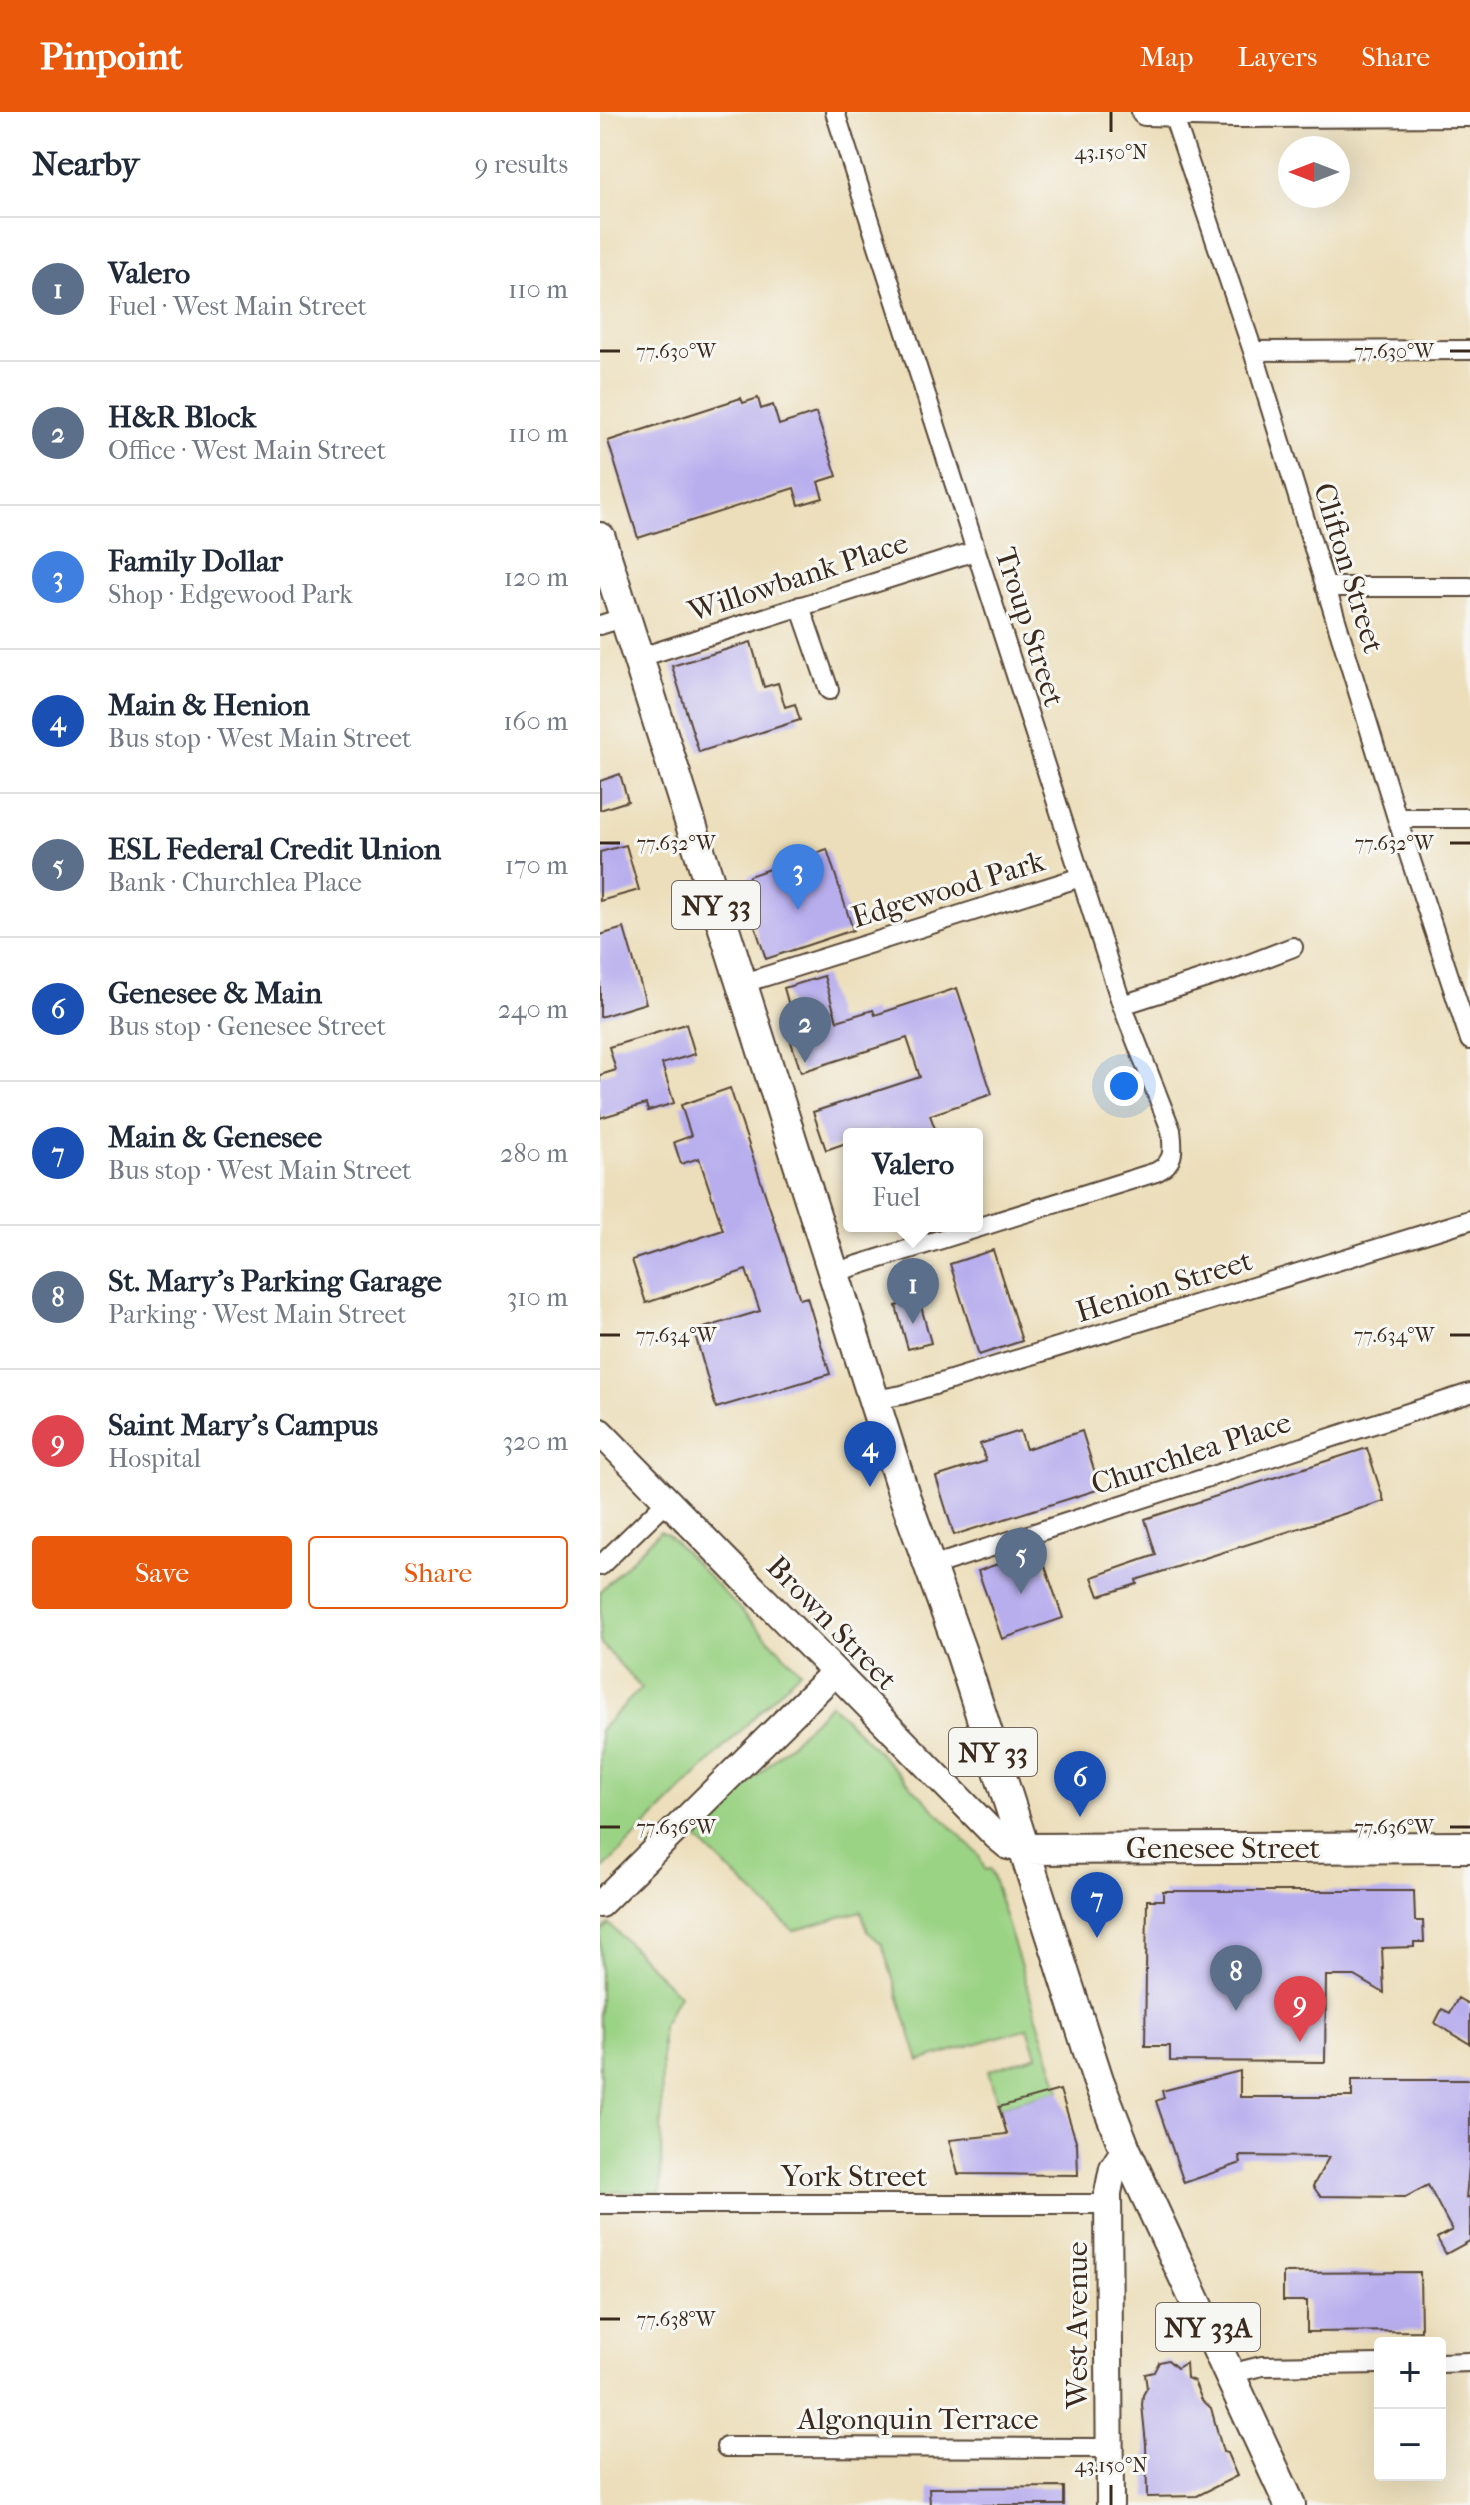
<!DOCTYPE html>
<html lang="en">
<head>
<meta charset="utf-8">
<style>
	body { margin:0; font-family:"IM FELL French Canon",serif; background:#f2f2f3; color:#1f2937 }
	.controls { position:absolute; right:24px; bottom:24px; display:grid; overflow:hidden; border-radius:8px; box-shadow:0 8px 32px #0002 }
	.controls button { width:72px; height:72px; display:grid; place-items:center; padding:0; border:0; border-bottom:2px solid #e0e1e3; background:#fff; color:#1f2937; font:40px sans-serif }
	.compass { position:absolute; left:678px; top:24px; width:72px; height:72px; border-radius:50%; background:#fff; box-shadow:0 8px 32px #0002; rotate:270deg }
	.you { position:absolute; left:524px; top:974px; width:28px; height:28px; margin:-20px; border:6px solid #fff; border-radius:50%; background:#1a73e8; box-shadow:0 0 0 12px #1a73e833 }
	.badge { display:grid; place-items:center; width:52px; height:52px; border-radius:50%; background:#ea580c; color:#fff; font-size:26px; font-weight:700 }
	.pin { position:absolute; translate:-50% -66px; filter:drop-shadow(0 2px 4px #0008) }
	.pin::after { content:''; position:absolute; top:42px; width:28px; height:24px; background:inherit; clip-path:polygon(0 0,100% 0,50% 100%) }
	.popup { position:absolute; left:243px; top:1016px; width:140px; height:104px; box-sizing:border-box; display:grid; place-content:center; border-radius:8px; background:#fff; filter:drop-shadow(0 2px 6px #0005); font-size:26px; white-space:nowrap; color:#747a83 }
	.popup b { font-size:30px; color:#1f2937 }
	.popup::after { content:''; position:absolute; left:50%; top:100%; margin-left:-16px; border:16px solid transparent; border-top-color:#fff }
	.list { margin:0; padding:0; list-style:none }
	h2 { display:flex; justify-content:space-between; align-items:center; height:104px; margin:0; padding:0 32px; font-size:34px }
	h2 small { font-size:26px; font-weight:400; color:#747a83 }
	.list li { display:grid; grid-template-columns:52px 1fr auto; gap:24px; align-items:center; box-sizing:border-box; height:144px; padding:0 32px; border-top:2px solid #e0e1e3 }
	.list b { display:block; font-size:30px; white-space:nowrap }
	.list p { margin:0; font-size:26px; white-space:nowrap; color:#747a83 }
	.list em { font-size:26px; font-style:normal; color:#747a83 }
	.actions { display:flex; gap:16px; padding:24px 32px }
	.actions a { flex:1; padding:18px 0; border:2px solid #ea580c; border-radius:8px; text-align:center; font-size:28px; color:#ea580c }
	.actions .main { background:#ea580c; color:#fff }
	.map { position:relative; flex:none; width:870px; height:2393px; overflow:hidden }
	header { display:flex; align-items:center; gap:48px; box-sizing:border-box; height:112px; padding:0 40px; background:#ea580c; color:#fff }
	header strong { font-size:38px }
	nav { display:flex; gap:44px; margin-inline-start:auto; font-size:28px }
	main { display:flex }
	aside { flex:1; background:#fff }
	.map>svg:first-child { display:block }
	.green { fill:#9bd385; stroke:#6b7e52; stroke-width:2 }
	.building { fill:#b8aeee }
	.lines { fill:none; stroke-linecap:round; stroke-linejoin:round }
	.street-casing { stroke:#564535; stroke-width:22 }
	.secondary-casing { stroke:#564535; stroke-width:30 }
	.primary-casing { stroke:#564535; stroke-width:34 }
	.street { stroke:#fff; stroke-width:18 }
	.secondary { stroke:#fff; stroke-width:26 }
	.primary { stroke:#fff; stroke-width:30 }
	.ticks { fill:none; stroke:#3b2a1e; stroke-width:3 }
	.labels { text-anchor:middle; stroke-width:6; stroke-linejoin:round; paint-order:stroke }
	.shield { fill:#f6f6f2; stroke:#73675e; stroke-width:2 }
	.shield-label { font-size:28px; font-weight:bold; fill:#3b2a1e }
	.street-label { font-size:30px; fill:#3b2a1e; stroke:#f6f6f2 }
	.ticks-label { font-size:20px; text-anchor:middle; fill:#3b2a1e; stroke:#f6f6f2; stroke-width:6; stroke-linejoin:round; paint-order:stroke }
</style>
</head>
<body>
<header>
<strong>Pinpoint</strong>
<nav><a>Map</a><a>Layers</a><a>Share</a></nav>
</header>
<main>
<aside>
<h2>Nearby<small>9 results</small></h2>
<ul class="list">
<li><span class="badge" style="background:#5c6f8a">1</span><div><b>Valero</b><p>Fuel · West Main Street</p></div><em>110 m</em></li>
<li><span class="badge" style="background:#5c6f8a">2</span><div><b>H&amp;R Block</b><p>Office · West Main Street</p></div><em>110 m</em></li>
<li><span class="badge" style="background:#3f7fe0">3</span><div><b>Family Dollar</b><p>Shop · Edgewood Park</p></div><em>120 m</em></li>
<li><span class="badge" style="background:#1a4fb4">4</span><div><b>Main &amp; Henion</b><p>Bus stop · West Main Street</p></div><em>160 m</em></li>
<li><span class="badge" style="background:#5c6f8a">5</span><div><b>ESL Federal Credit Union</b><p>Bank · Churchlea Place</p></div><em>170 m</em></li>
<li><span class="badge" style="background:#1a4fb4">6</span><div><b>Genesee &amp; Main</b><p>Bus stop · Genesee Street</p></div><em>240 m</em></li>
<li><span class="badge" style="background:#1a4fb4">7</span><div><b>Main &amp; Genesee</b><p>Bus stop · West Main Street</p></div><em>280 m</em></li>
<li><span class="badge" style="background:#5c6f8a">8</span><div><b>St. Mary's Parking Garage</b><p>Parking · West Main Street</p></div><em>310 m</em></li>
<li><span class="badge" style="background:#e0444e">9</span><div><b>Saint Mary's Campus</b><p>Hospital</p></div><em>320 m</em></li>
</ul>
<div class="actions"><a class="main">Save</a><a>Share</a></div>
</aside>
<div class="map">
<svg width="870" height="2393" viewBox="0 0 870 2393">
	<rect width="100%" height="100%" fill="#f6f6f2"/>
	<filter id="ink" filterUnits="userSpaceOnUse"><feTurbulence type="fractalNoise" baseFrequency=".0125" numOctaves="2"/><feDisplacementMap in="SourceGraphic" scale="16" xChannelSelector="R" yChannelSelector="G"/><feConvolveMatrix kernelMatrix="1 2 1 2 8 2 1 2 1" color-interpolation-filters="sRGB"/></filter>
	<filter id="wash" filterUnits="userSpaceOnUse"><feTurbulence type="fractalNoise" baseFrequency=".006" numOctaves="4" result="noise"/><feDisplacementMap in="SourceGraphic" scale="32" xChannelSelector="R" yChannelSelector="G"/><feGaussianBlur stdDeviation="1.8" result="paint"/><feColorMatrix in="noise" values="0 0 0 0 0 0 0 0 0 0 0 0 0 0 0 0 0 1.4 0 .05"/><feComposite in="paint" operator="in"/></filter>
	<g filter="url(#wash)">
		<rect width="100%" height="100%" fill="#ecdeba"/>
		<path class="green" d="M60 1419 67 1422 200 1559 0 1760V1618L41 1576 0 1530V1479Z
			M231 1592 379 1743 385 1758 390 1757 460 1978 399 1995 388 1959 437 1943 428 1916 319 1949 282 1832 268 1820 261 1799 193 1819 95 1725Z
			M9 1812 79 1883 62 1914 61 2080H0V1820Z"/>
		<g id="blocks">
			<path class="building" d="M141 286 143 291 158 286 161 297 173 293 179 313 216 301 237 364 218 370 223 386 199 393 194 376 38 426 8 329Z
				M151 530 164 575 178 571 185 595 195 592 200 608 99 640 72 554Z
				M20 662 28 689 0 698V669Z
				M26 733 39 778 0 789V740Z
				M227 737 253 818 166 847 143 778 149 764Z
				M24 816 46 891 0 905V823Z
				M224 864 237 909 273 898 275 903 357 876 392 982 330 1003 337 1022H290L288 1017 272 1022H249V1030L226 1038 213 1000 320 965 307 926 201 960 189 924 197 922 184 876Z
				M86 912 95 942 62 952 74 991 48 999 46 992 0 1006V963L16 958 9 935Z
				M130 976 200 1187 207 1185 230 1262 116 1296 94 1219 160 1199 146 1158 46 1191 32 1148 123 1118 99 1046 81 1052 74 1030 91 1024 81 993Z
				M393 1138 422 1229 379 1243 350 1152Z
				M319 1187 331 1231 308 1237 296 1194Z
				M420 1319 426 1337 482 1319 500 1377 354 1423 336 1365 386 1349 380 1332Z
				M767 1336 784 1389 536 1468 537 1472 499 1484 492 1465 556 1443 545 1407Z
				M439 1437 463 1506 402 1527 378 1459Z
				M563 1779H814L815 1809H823L824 1830H814V1835L782 1836 784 1881 755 1864H726L725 1950 570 1949V1934H545L547 1788H563Z
				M858 1886 870 1893V1932L835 1911 842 1897 850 1901Z
				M640 1959V1985H752V1968H870V2044L866 2086 870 2084V2129L846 2142 837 2126 852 2118 828 2073 806 2085 720 2084 713 2074 729 2045 639 2044 641 2051 584 2071 556 1989 564 1986 562 1979Z
				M460 1978 477 2032 478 2063 358 2062 349 2028 407 2022 399 1995Z
				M820 2160 821 2219 707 2220V2189H683V2161Z
				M568 2248 577 2256 586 2251 587 2266 594 2269 602 2288 611 2296 623 2340 627 2341 637 2364 597 2384 547 2385 546 2332 542 2293 543 2283 547 2276 545 2262 554 2260 559 2250Z
				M464 2375V2393H330L329 2376Z"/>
		</g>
	</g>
	<g filter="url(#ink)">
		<use href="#blocks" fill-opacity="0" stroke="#564535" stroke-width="2"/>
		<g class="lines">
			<defs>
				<path id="street" d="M572 0 653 239 797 706 870 928
					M653 239 870 238
					M725 475H870
					M200 494 229 578
					M0 513 26 505
					M38 546 375 439
					M797 706H870
					M141 872 481 765
					M522 893 644 854 693 835
					M233 1161 556 1060C576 1050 573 1037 571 1018L522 893 235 0
					M274 1288 302 1283 870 1108
					M0 1454 68 1388
					M329 1455 870 1281
					M0 2092H508
					M840 2251 870 2250
					M629 2262 662 2254 780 2252
					M126 2335 510 2336"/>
				<path id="secondary" d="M545 0 635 2 870 1
					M0 1320 396 1724 408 1734 423 1737
					M0 1792 235 1560
					M510 2393 508 2081 513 2056 525 2037"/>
				<path id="primary" d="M0 426 305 1386 362 1543 498 1968 525 2037 690 2393
					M423 1737 870 1735"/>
			</defs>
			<use href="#street" class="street-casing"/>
			<use href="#secondary" class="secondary-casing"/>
			<use href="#primary" class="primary-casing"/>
			<use href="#street" class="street"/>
			<use href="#secondary" class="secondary"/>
			<use href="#primary" class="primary"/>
		</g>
	</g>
	<path class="ticks" d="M511 0V20M0 239H20M850 239H870M0 731H20M850 731H870M0 1223H20M850 1223H870M0 1715H20M850 1715H870M0 2207H20M511 2373V2393"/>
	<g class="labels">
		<g class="shield">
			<rect x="72" y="769" width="88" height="48" rx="6"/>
			<rect x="349" y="1616" width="88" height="48" rx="6"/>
			<rect x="556" y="2191" width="104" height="48" rx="6"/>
		</g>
		<g class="shield-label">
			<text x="116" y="803">NY 33</text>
			<text x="393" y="1650">NY 33</text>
			<text x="608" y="2225">NY 33A</text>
		</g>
		<g class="street-label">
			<text transform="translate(749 456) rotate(73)" y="10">Clifton Street</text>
			<text transform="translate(198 465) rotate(-18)" y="10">Willowbank Place</text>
			<text transform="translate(430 515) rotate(72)" y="10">Troup Street</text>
			<text transform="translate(348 777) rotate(-17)" y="10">Edgewood Park</text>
			<text transform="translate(564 1174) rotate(-17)" y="10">Henion Street</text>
			<text transform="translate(591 1341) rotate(-18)" y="10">Churchlea Place</text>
			<text transform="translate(232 1511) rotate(46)" y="10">Brown Street</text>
			<text x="623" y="1746">Genesee Street</text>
			<text x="254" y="2074">York Street</text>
			<text transform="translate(477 2213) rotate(-90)" y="10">West Avenue</text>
			<text x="318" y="2317">Algonquin Terrace</text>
		</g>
	</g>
	<g class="ticks-label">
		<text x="511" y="47">43.150°N</text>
		<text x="794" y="246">77.630°W</text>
		<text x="76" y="246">77.630°W</text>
		<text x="794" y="738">77.632°W</text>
		<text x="76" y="738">77.632°W</text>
		<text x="76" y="1230">77.634°W</text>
		<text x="794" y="1230">77.634°W</text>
		<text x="794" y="1722">77.636°W</text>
		<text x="76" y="1722">77.636°W</text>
		<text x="76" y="2214">77.638°W</text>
		<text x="511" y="2360">43.150°N</text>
	</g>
</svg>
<div class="controls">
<button>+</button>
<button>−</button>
</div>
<svg class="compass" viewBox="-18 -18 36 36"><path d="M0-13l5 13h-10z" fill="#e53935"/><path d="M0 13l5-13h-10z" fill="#747a83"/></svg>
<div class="you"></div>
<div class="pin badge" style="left:313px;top:1212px;background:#5c6f8a">1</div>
<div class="popup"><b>Valero</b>Fuel</div>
<div class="pin badge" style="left:205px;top:951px;background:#5c6f8a">2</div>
<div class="pin badge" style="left:198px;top:798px;background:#3f7fe0">3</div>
<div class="pin badge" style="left:270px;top:1375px;background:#1a4fb4">4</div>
<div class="pin badge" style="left:421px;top:1482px;background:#5c6f8a">5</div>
<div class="pin badge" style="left:480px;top:1705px;background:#1a4fb4">6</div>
<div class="pin badge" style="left:497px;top:1826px;background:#1a4fb4">7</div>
<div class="pin badge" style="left:636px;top:1899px;background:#5c6f8a">8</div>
<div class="pin badge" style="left:700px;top:1930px;background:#e0444e">9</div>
</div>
</main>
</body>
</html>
